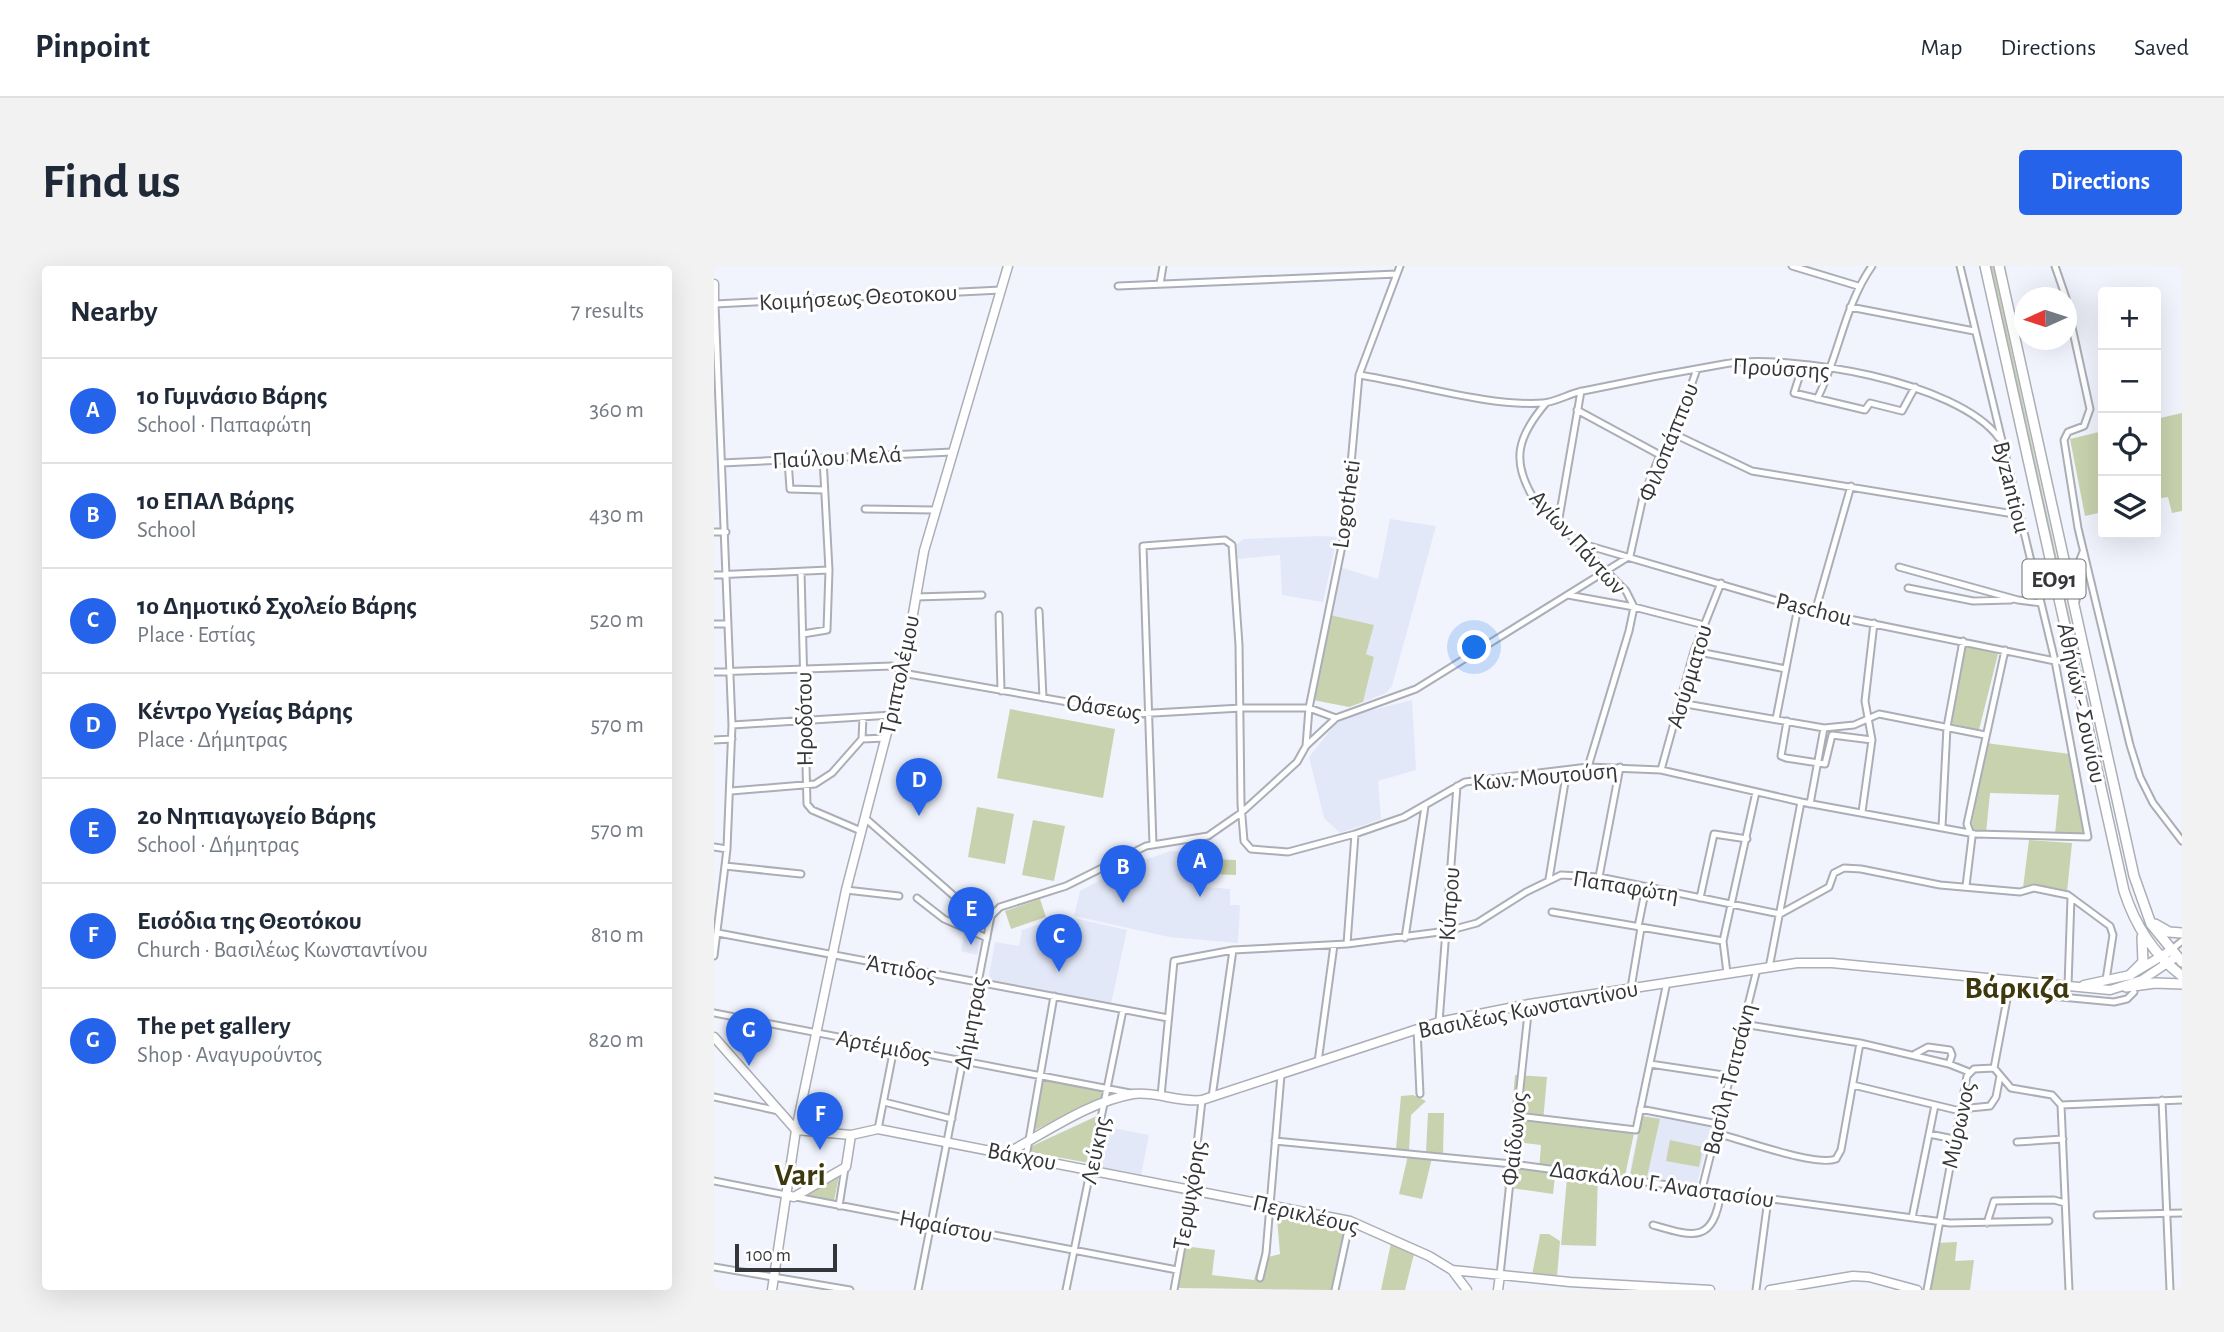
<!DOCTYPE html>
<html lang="en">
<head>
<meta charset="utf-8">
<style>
	body { margin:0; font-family:"Alegreya Sans",sans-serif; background:#f2f2f3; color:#1f2937 }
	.controls { position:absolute; right:21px; top:21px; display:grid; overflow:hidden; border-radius:7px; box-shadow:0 7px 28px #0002 }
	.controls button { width:63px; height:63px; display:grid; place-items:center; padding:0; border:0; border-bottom:2px solid #e0e1e3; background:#fff; color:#1f2937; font:35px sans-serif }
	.compass { position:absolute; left:1300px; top:21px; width:63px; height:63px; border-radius:50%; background:#fff; box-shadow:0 7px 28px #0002; rotate:267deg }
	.scale { position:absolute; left:21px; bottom:18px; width:102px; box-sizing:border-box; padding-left:7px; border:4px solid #35363a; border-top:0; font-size:19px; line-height:24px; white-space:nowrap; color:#35363a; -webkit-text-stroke:5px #fff; paint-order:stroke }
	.you { position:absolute; left:761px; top:382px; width:24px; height:24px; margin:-18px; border:5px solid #fff; border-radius:50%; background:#1a73e8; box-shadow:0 0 0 10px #1a73e833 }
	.badge { display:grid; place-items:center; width:46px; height:46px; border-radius:50%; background:#2563eb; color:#fff; font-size:23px; font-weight:700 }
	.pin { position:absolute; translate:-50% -58px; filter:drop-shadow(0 2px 4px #0008) }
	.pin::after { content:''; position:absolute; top:37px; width:24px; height:21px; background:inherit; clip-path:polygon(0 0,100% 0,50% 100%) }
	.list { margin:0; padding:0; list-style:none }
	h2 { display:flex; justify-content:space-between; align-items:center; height:91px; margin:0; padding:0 28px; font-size:30px }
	h2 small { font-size:23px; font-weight:400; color:#747a83 }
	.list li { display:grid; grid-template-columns:46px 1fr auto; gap:21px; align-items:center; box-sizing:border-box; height:105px; padding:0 28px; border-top:2px solid #e0e1e3 }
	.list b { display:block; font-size:26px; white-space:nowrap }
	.list p { margin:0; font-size:23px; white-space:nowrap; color:#747a83 }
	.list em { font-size:23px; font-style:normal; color:#747a83 }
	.icon { flex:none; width:38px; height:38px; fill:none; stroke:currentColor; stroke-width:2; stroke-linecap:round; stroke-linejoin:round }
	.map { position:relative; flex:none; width:1468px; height:1024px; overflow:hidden; border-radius:7px }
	header { display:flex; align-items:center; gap:42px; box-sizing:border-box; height:98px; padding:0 35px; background:#fff; border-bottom:2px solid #e0e1e3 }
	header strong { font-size:33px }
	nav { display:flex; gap:38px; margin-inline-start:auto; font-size:24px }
	.intro { display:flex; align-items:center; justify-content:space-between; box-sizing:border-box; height:168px; padding:0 42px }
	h1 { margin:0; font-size:49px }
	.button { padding:18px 32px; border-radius:7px; background:#2563eb; color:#fff; font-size:24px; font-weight:700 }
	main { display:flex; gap:42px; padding:0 42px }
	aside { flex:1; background:#fff; border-radius:7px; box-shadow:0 7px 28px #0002 }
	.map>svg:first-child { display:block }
	.built { fill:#e3e8f8 }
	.green { fill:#c9d2ae }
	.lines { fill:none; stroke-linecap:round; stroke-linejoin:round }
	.street-casing { stroke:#abaeb6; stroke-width:9 }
	.secondary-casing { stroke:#abaeb6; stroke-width:11 }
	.primary-casing { stroke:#abaeb6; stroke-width:12 }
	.street { stroke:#fff; stroke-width:5 }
	.secondary { stroke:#fff; stroke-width:8 }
	.primary { stroke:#fff; stroke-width:9 }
	.labels { text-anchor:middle; stroke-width:6; stroke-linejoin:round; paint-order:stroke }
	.shield { fill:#fff; stroke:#727275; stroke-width:2 }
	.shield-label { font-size:23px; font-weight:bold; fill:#35363a }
	.street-label { font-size:24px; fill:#35363a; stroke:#fff }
	.district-label { font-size:32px; font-weight:bold; fill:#3e380e; stroke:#fff }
</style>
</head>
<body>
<header>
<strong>Pinpoint</strong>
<nav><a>Map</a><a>Directions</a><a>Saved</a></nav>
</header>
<div class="intro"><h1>Find us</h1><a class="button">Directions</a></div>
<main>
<aside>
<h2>Nearby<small>7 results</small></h2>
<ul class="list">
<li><span class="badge">A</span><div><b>1ο Γυμνάσιο Βάρης</b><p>School · Παπαφώτη</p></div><em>360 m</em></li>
<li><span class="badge">B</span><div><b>1ο ΕΠΑΛ Βάρης</b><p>School</p></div><em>430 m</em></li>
<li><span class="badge">C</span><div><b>1ο Δημοτικό Σχολείο Βάρης</b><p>Place · Εστίας</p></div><em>520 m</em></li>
<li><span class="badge">D</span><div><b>Κέντρο Υγείας Βάρης</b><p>Place · Δήμητρας</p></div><em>570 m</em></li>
<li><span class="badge">E</span><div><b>2ο Νηπιαγωγείο Βάρης</b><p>School · Δήμητρας</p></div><em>570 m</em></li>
<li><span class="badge">F</span><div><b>Εισόδια της Θεοτόκου</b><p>Church · Βασιλέως Κωνσταντίνου</p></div><em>810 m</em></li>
<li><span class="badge">G</span><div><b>The pet gallery</b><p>Shop · Αναγυρούντος</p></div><em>820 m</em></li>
</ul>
</aside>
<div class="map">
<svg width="1468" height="1024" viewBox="0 0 1468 1024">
	<rect width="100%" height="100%" fill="#f1f4fd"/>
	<path class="built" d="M676 253 722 260 678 420 672 427 649 436 660 391 651 388 616 349 626 301 664 313Z
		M606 270 623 271 609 336 568 329 566 289 523 293 522 279 529 273Z
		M698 434 702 504 664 515 667 553 626 567 610 552 595 491 621 458 642 448Z
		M457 585 491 586V621L516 623V639H526L524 677 455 671 360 650 366 625 415 599Z
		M351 650 413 664 397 738 274 715 281 676 305 680 308 664Z
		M251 665 267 672 263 689 247 685Z
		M927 849 997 860 983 918 915 911Z
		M394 861 435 869 427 909 386 901Z"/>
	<path class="green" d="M1275 0H1279L1408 591 1404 582Z
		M1468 147V245L1458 247 1454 231 1442 233V153Z
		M1389 165V246L1371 250 1356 173Z
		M616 349 660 359 652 388 660 391 649 436 635 441 599 434Z
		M1251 379 1284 388 1265 464 1235 457Z
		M296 443 401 463 389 532 283 512Z
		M1272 477 1356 488 1372 569 1341 568 1345 529 1276 527 1272 567 1257 563Z
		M263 541 300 548 291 598 254 591Z
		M319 554 351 560 340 615 308 609Z
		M1315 574 1358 577 1353 626 1319 618 1309 622Z
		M495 593 522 594V609L494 608Z
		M326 633 332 651 297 663 291 645Z
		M801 809 833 811 829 856 920 867 911 910 884 907 882 980 847 979 854 901H842L839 928 790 921 792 902 825 905 827 879 795 875Z
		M328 813 389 825 387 833 321 864Z
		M699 829 712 835 697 849 695 884 712 886 714 847H730L729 889 719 888 708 933 685 928 695 885 682 883 687 830Z
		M385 849 375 897 316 886 318 880Z
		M928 850 946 853 933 911 916 910Z
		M956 874 989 881 985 901 952 895Z
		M125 910 120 935 94 930 95 924Z
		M562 941 631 960 617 1024 464 1022 470 980 501 984 498 1009 540 1014 546 993 566 988Z
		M826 968H835L846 975 843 1011 818 1009Z
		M1243 976 1241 995 1260 994 1256 1024H1212L1221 977Z
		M677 977 700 988 691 1024H667Z"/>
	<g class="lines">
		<defs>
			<path id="street" d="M1078 0 1144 20
				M1341 0 1352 32
				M446 18 449 0
				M404 20 683 8
				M1352 34 1376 143 1370 160 1354 166 1350 174 1364 262 1416 479 1426 511 1439 537 1468 575
				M1136 41 1260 65
				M1089 99 1080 127 1151 144 1156 137 1188 145 1201 121
				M645 109C699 117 775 141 829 137 842 136 856 127 869 125 916 115 963 106 1010 98 1077 87 1243 115 1285 172
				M1103 133C1125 90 1130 40 1158 0
				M832 137C804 170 796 194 820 233L912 325 920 341 915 365 874 501
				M863 144 946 189
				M960 168 1038 205 1306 249
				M74 194 76 223 110 224
				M8 197 238 186
				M151 243 220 244
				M844 258 867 125
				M0 266H12
				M862 276 1101 346 1341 395
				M1185 301 1304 334 1327 337
				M87 306 93 538 98 544 147 565
				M0 309 115 304
				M1194 322 1259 335 1297 334
				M854 329 920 341 990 359
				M202 331 268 329
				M1362 335 1365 296 1369 286
				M325 345 329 432
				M1101 346 1137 220
				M285 349 287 425
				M0 358H14
				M89 368 113 364 115 304 109 192
				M980 385 1072 403
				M0 406 178 400 194 408 422 448 527 442H595L622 452
				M966 437 1110 462 1140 459 1165 448 1271 469
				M1062 453 1084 341
				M1073 455 1067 490 1072 492 1111 498 1118 469 1158 474
				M18 459 178 449
				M148 473 149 451
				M0 474 18 473
				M592 480 595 442 631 265 645 109 686 0
				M947 504 980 385 1007 317
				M17 525 101 518 118 507 148 473 172 472
				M1096 538 1110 462
				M1148 546 1158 474 1151 435 1160 357
				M151 552 248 637 277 650
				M1228 561 1233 461 1249 375
				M439 579 429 280 511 274 518 279 525 379 527 538 530 575 537 583 574 586 641 568 690 551 751 516 874 501 947 504 1087 536 1261 568 1374 571 1341 395 1246 0
				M0 581 13 583
				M11 600 87 608
				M885 611 906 501
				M835 613 853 504
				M1252 620 1258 571 1253 558 1291 384
				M132 624 185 630
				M203 632 230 653 273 672
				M986 632 1000 568 1033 573
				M838 646 1009 675
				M277 650 286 641 352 620 432 580 494 570 527 547 583 496 592 480 622 452 702 423 916 290 929 231 946 189 960 168 983 103
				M924 661 932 621
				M4 667 454 752
				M691 672 711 540
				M633 678 641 568
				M1457 684 1468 675
				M0 690 13 583 18 459 1 38 287 24
				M1055 702 1087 536
				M1013 707 1009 675 1042 526
				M1354 720 1357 631
				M917 722 927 662
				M1294 726 1400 736 1413 733 1420 726
				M0 747 416 827
				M725 756 743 520
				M1029 758 1146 777 1235 798 1238 789 1236 784 1214 781 1201 788
				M703 763 706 828
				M604 796 620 679
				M936 798 1016 810
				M1235 798 1255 806
				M1280 802 1297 822 1338 829 1347 839
				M1139 819 1246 845
				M447 830 460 695 519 684 633 678 733 665 763 657 812 626 847 609 885 611 1066 648 1115 621 1120 607 1130 602 1147 603 1226 619 1306 626 1320 622 1354 629 1396 660 1399 669 1392 714
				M0 831 65 845
				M498 831 519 684
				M1448 834 1456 1024
				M170 836 238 853
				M1347 839 1355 1024
				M1347 839 1468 834
				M926 843 1004 858
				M1246 843 1276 840 1282 831 1286 810
				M803 850 922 864 953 716
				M164 863 180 782
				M1001 867C1028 873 1100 901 1122 893L1127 884 1146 777
				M1215 868 1240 873
				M561 875 798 898 1236 957 1335 955
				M1303 876 1349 873
				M312 891 340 730
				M0 915 72 929
				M988 923 1043 703
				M82 931 463 1004
				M125 940 131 902
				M1383 949 1468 947
				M1198 952 1221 839
				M1273 957 1280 935 1340 934 1351 937
				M939 959C980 971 999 978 1007 926
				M0 1001 136 1024
				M786 1009 815 738
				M546 1012 552 987 567 809
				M204 1024 277 650
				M352 1024 409 744
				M460 1024 478 924 488 834
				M621 1024 636 955
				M1042 1024 1054 933
				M1213 1024 1253 810 1260 803 1280 802 1296 717"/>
			<path id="secondary" d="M0 18V38
				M1370 719 1416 709 1456 685
				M0 771 82 864
				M82 864 137 869 164 863 636 955 715 990 738 1004 753 1024
				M293 887C333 866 374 836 419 828 442 825 465 837 488 834L725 756 815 738 1083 697H1118L1396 724 1428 714 1462 691
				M72 929 80 931 132 901 137 869
				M738 1004 856 1016 996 1024
				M58 1024 82 864 132 624 189 405 210 285 294 0
				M784 1024 786 1009
				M1056 1024 1139 1010 1155 1011 1203 1024"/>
			<path id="primary" d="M1271 0 1410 625C1421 659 1439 688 1468 710
				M1285 0 1420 610 1437 658 1468 696
				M1441 658 1455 666 1468 667
				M1416 709 1429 696 1428 671
				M1412 721 1441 717 1468 718"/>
		</defs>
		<use href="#street" class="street-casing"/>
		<use href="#secondary" class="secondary-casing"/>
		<use href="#primary" class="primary-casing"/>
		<use href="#street" class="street"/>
		<use href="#secondary" class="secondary"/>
		<use href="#primary" class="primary"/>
	</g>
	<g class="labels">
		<rect class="shield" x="1308.5" y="293.5" width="63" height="39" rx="5"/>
		<g class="shield-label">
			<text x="1340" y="321">ΕΟ91</text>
		</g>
		<g class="street-label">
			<text transform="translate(144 31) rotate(-3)" y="8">Κοιμήσεως Θεοτοκου</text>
			<text transform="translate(1067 102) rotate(3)" y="8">Προύσσης</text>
			<text transform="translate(954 176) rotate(-68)" y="8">Φιλοπάππου</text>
			<text transform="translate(123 191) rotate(-3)" y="8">Παύλου Μελά</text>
			<text transform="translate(1298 221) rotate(76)" y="8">Byzantiou</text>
			<text transform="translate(632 238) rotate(-82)" y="8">Logotheti</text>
			<text transform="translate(864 276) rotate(48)" y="8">Αγίων Πάντων</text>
			<text transform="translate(1100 343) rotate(14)" y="8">Paschou</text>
			<text transform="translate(185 409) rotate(-78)" y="8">Τριπτολέμου</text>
			<text transform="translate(975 410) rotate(-73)" y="8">Ασύρματου</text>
			<text transform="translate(1368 437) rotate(78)" y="8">Αθήνών - Σουνίου</text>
			<text transform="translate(390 441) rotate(8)" y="8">Οάσεως</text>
			<text transform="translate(90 453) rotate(-91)" y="8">Ηροδότου</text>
			<text transform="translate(831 510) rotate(-5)" y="8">Κων. Μουτούση</text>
			<text transform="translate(912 620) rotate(9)" y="8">Παπαφώτη</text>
			<text transform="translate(735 638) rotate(-86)" y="8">Κύπρου</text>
			<text transform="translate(187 702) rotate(10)" y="8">Άττιδος</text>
			<text transform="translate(814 743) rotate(-11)" y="8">Βασιλέως Κωνσταντίνου</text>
			<text transform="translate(256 757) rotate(-79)" y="8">Δήμητρας</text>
			<text transform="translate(170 780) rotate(11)" y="8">Αρτέμιδος</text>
			<text transform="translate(1015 813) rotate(-76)" y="8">Βασίλη Τσιτσάνη</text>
			<text transform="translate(1244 859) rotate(-78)" y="8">Μύρωνος</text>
			<text transform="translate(800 873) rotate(-84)" y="8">Φαίδωνος</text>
			<text transform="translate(381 884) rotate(-78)" y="8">Λεύκης</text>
			<text transform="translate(308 890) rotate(11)" y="8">Βάκχου</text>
			<text transform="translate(948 918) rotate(8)" y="8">Δασκάλου Γ. Αναστασίου</text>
			<text transform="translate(475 929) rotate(-81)" y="8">Τερψιχόρης</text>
			<text transform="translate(592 948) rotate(13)" y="8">Περικλέους</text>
			<text transform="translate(232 960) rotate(11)" y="8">Ηφαίστου</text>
		</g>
		<g class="district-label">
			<text x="1303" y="732">Βάρκιζα</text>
			<text x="86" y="919">Vari</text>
		</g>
	</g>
</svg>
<div class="controls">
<button>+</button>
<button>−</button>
<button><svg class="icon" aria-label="locate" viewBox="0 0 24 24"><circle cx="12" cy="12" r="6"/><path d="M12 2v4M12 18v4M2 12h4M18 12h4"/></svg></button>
<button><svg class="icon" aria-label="layers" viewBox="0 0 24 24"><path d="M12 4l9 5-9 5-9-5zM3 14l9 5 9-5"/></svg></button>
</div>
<svg class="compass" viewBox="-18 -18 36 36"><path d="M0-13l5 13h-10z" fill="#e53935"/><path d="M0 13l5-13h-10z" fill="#747a83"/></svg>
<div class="scale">100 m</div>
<div class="you"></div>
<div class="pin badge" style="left:486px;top:631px">A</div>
<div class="pin badge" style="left:409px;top:637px">B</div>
<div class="pin badge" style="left:345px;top:706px">C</div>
<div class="pin badge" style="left:205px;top:550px">D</div>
<div class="pin badge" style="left:257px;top:679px">E</div>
<div class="pin badge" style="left:106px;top:884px">F</div>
<div class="pin badge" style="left:35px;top:800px">G</div>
</div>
</main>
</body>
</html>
